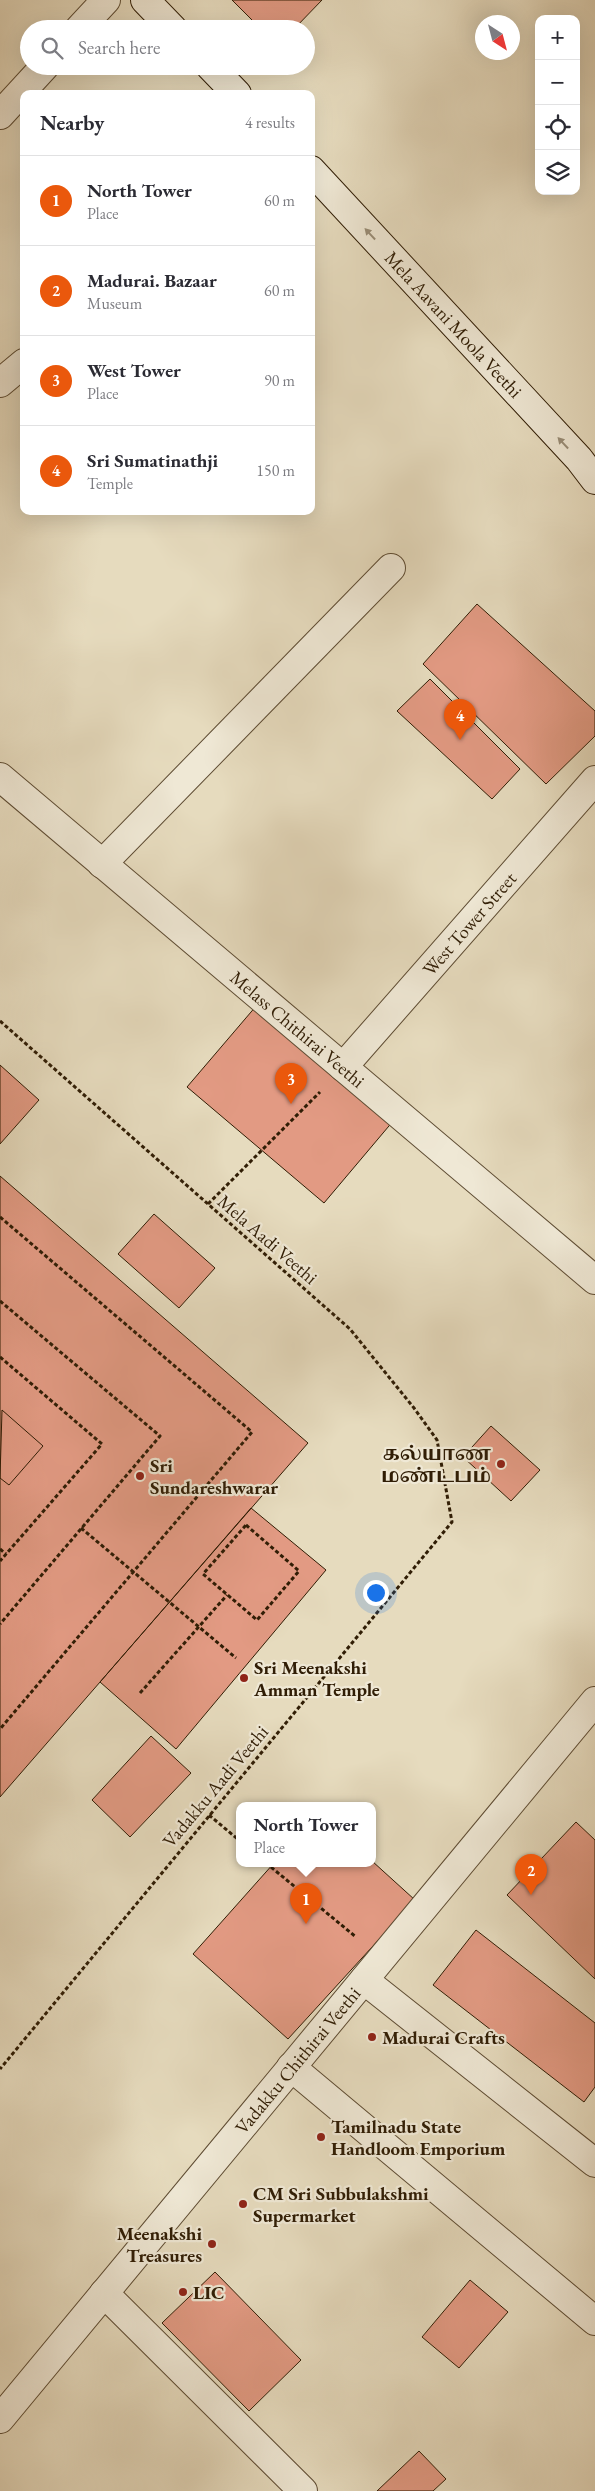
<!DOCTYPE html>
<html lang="en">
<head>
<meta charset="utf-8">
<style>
	body { margin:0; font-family:"EB Garamond","Noto Serif Tamil",serif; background:#f2f2f3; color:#2b2b33 }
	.controls { position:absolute; right:15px; top:15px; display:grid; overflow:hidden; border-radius:10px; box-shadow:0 5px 20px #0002 }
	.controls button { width:45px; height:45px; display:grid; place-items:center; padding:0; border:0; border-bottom:1px solid #e1e1e2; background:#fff; color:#2b2b33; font:25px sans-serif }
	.compass { position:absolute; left:475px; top:15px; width:45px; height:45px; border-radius:50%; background:#fff; box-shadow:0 5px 20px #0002; rotate:144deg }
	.you { position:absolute; left:375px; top:1592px; width:18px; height:18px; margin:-12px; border:4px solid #fff; border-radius:50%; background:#1a73e8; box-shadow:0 0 0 8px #1a73e833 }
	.badge { display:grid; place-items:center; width:32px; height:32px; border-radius:50%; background:#ea580c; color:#fff; font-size:16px; font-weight:700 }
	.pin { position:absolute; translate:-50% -41px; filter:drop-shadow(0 1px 2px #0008) }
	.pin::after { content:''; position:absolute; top:26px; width:18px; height:15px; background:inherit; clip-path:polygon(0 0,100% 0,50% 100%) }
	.popup { position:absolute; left:236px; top:1802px; width:140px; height:65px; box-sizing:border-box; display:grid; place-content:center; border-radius:10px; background:#fff; filter:drop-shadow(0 1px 4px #0005); font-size:16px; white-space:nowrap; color:#7c7c81 }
	.popup b { font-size:19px; color:#2b2b33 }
	.popup::after { content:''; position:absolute; left:50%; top:100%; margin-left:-10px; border:10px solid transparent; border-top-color:#fff }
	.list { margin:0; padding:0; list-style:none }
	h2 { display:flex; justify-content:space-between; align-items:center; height:65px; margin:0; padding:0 20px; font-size:21px }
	h2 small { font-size:16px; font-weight:400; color:#7c7c81 }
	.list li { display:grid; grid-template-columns:32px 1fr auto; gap:15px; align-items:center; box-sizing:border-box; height:90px; padding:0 20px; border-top:1px solid #e1e1e2 }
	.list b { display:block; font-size:19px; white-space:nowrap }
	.list p { margin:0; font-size:16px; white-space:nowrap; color:#7c7c81 }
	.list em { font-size:16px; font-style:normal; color:#7c7c81 }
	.icon { flex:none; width:28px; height:28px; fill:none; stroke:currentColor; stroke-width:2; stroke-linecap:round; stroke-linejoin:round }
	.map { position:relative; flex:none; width:595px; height:2491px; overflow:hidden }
	.search { position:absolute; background:#fff; box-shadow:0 5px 20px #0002; left:20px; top:20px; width:295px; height:55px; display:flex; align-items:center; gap:12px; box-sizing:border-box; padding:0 18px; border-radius:28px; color:#7c7c81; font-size:19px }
	.panel { position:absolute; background:#fff; box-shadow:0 5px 20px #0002; left:20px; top:90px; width:295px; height:425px; border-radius:10px }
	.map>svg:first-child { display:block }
	.building { fill:#e29a83; stroke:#301d05 }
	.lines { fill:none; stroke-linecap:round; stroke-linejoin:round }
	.street-casing { stroke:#5e4c33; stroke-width:30 }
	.secondary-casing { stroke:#301d05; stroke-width:30 }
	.path { stroke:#301d05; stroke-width:3; stroke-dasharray:4 2.5; stroke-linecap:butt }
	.street { stroke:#efe8d5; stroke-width:28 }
	.secondary { stroke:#efe8d5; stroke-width:28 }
	.oneway { fill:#998d77 }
	.poi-dot { fill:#8f2418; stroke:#efe8d5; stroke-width:2 }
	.labels { text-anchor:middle; stroke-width:4.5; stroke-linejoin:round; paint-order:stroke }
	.street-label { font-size:19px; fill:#301d05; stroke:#efe8d5 }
	.poi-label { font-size:19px; font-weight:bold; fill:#301d05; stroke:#efe8d5; text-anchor:start }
</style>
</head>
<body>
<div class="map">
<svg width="595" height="2491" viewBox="0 0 595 2491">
	<rect width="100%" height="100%" fill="#e6dbbe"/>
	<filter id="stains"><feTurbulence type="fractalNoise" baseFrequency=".004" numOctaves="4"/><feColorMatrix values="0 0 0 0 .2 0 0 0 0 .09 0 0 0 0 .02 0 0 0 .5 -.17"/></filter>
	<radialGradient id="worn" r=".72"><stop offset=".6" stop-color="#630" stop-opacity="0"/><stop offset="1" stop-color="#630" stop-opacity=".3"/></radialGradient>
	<path class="building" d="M232 0H322L294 29H261Z
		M477 604 595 711V736L546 784 423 664Z
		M430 679 520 769 492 799 397 711Z
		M257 1005 394 1120 324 1203 187 1087Z
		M0 1065 39 1100 0 1144Z
		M0 1176 308 1443 0 1797Z
		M154 1214 215 1268 179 1308 118 1254Z
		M2 1410 43 1446 9 1485 0 1478Z
		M491 1426 540 1470 511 1501 463 1457Z
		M251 1508 326 1570 176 1749 100 1682Z
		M151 1736 191 1773 130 1837 92 1800Z
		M576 1822 595 1840V1979L507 1895Z
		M372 1861 415 1900 288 2039 193 1954 274 1863Z
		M476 1930 595 2023V2087L584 2102 433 1985Z
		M215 2272 301 2360 249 2411 162 2323Z
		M470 2280 508 2312 459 2368 422 2337Z
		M419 2451 446 2479 433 2491H377Z"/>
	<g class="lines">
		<defs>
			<g id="street">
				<path d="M79 29 106 0"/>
				<path d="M0 115 45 66"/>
				<path d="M0 383 24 363"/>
				<path id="s1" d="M0 777 595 1280"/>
				<path d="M102 864 391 568"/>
				<path id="s2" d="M343 1067 595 780"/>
				<path d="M364 1980 595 2163"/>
				<path d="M291 2067 595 2321"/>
				<path d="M104 2293 303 2491"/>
				<path id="s3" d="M0 2419 595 1701"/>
			</g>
			<g id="secondary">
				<path d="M145 0 173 29"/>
				<path d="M210 66 237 94"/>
				<path id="s4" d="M311 170 579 459 595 480"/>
			</g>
		</defs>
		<use href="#street" class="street-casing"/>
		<use href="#secondary" class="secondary-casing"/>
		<path class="path" d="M0 1021 350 1329 414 1408 437 1440 452 1522 0 2069
			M208 1204 320 1092
			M0 1217 252 1432 0 1729
			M0 1301 160 1436 0 1624
			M0 1357 102 1444 0 1561
			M246 1525 299 1571 257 1620 203 1574Z
			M81 1528 236 1658
			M0 1549 6 1554
			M140 1693 227 1595
			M209 1815 240 1841
			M266 1863 356 1937"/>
		<use href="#street" class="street"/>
		<use href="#secondary" class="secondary"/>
	</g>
	<defs><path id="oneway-solid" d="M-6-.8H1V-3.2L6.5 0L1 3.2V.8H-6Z" transform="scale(1.25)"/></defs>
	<g class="oneway">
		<use href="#oneway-solid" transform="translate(370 234) rotate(-133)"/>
		<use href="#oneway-solid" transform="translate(563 443) rotate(-133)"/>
	</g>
	<g class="poi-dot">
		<circle cx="501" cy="1464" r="5"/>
		<circle cx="140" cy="1476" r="5"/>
		<circle cx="244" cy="1678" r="5"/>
		<circle cx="372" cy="2037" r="5"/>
		<circle cx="321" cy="2137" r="5"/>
		<circle cx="243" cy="2204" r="5"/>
		<circle cx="212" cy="2244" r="5"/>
		<circle cx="183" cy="2292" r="5"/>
	</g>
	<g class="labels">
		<g class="street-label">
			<text dy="7" stroke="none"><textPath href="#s4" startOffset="210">Mela Aavani Moola Veethi</textPath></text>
			<text dy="7" stroke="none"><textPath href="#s2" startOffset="191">West Tower Street</textPath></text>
			<text dy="7" stroke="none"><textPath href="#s1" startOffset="390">Melass Chithirai Veethi</textPath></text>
			<text transform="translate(268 1239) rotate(41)" y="7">Mela Aadi Veethi</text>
			<text transform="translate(215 1786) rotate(-50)" y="7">Vadakku Aadi Veethi</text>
			<text dy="7" stroke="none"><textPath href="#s3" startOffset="466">Vadakku Chithirai Veethi</textPath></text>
		</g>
		<g class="poi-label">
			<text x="491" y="1460" text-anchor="end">கல்யாண<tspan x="491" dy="22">மண்டபம்</tspan></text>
			<text x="150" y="1472">Sri<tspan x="150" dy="22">Sundareshwarar</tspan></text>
			<text x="254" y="1674">Sri Meenakshi<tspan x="254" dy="22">Amman Temple</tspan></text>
			<text x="382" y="2044">Madurai Crafts</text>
			<text x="331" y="2133">Tamilnadu State<tspan x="331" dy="22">Handloom Emporium</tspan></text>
			<text x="253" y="2200">CM Sri Subbulakshmi<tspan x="253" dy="22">Supermarket</tspan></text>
			<text x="202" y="2240" text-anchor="end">Meenakshi<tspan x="202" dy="22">Treasures</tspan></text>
			<text x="193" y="2299">LIC</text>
		</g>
	</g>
	<rect width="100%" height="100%" filter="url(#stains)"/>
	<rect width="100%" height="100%" fill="url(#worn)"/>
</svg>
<div class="controls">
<button>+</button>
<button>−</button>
<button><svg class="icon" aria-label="locate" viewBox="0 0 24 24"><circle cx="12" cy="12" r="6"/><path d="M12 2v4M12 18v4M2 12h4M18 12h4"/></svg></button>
<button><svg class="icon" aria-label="layers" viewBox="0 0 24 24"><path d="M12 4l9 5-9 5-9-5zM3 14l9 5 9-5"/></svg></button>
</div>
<svg class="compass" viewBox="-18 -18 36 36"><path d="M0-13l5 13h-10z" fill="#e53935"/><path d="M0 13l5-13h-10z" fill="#7c7c81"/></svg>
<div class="you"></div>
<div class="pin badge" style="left:306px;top:1924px">1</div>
<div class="popup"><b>North Tower</b>Place</div>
<div class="pin badge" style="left:531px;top:1895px">2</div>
<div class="pin badge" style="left:291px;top:1104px">3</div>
<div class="pin badge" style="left:460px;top:740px">4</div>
<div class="search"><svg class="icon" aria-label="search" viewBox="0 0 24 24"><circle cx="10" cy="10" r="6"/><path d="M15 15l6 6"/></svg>Search here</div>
<section class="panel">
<h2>Nearby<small>4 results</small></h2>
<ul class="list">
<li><span class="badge">1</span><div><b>North Tower</b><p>Place</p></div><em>60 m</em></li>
<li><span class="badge">2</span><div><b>Madurai. Bazaar</b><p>Museum</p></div><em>60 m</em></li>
<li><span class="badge">3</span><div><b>West Tower</b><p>Place</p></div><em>90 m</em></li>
<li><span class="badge">4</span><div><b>Sri Sumatinathji</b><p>Temple</p></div><em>150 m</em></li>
</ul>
</section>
</div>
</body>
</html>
